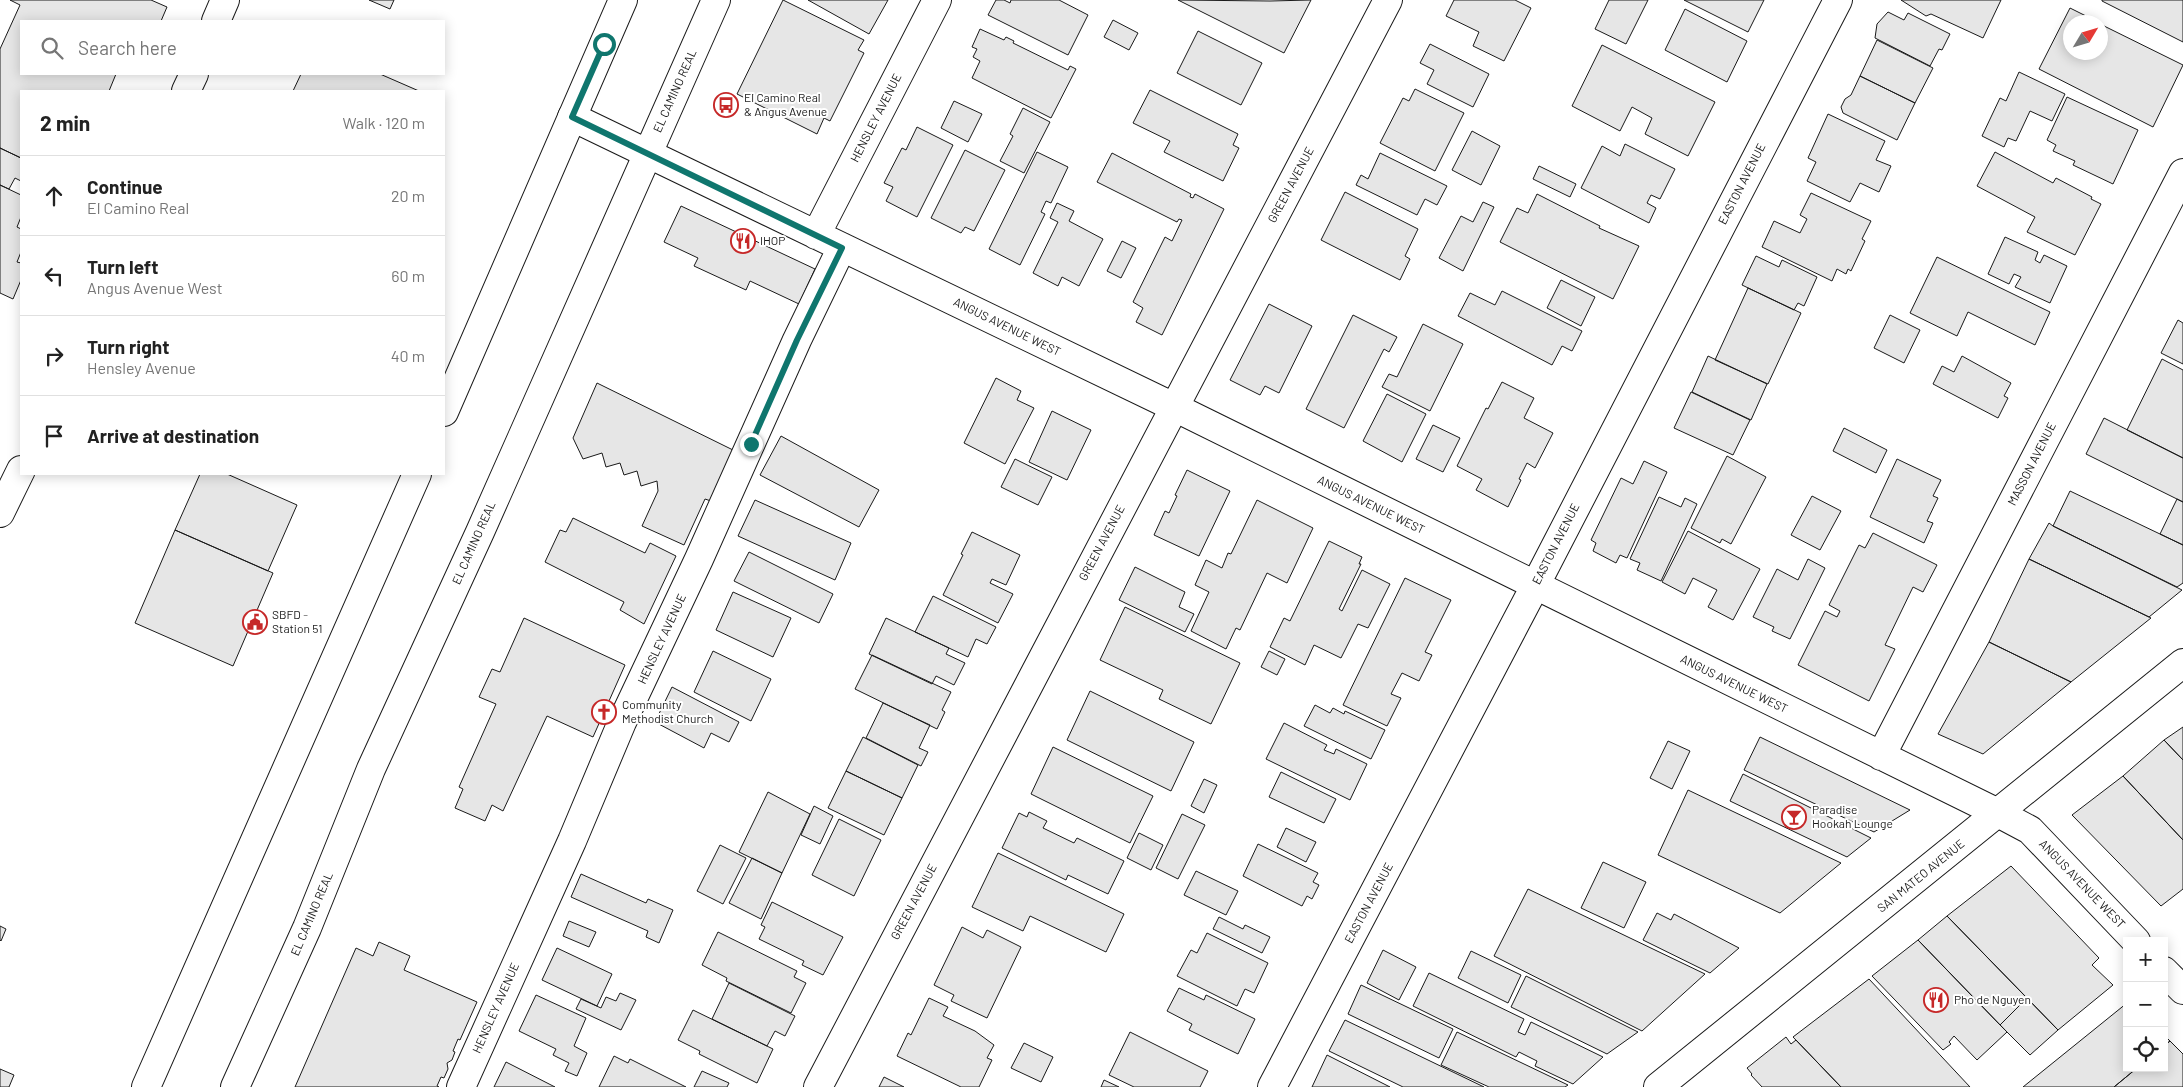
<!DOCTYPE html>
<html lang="en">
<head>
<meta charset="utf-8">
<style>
	body { margin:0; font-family:Barlow,sans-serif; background:#f2f2f2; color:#222 }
	.controls { position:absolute; right:15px; bottom:15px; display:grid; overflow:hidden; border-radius:0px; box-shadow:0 2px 12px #0003 }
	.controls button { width:45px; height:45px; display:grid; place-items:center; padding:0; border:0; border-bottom:1px solid #e0e0e0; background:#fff; color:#222; font:25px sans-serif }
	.compass { position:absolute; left:2063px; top:15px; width:45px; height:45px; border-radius:50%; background:#fff; box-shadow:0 2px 12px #0003; rotate:52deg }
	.stop { position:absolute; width:15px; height:15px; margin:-11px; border:4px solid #0f766e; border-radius:50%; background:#fff }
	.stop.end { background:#0f766e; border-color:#fff; box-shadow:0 1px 5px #0008 }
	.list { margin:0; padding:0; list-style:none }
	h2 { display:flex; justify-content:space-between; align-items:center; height:65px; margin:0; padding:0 20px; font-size:21px }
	h2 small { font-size:16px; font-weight:400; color:#767676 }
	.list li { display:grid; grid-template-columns:32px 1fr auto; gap:15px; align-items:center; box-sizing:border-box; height:80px; padding:0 20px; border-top:1px solid #e0e0e0 }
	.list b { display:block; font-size:19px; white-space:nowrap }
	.list p { margin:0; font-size:16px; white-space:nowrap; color:#767676 }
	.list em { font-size:16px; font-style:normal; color:#767676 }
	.icon { flex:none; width:28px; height:28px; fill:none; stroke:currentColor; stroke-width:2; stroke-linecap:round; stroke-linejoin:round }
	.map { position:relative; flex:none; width:2183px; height:1087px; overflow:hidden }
	.search { position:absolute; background:#fff; box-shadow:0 2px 12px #0003; left:20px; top:20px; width:425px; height:55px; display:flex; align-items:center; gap:12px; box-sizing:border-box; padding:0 18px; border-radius:0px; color:#767676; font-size:19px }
	.panel { position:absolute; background:#fff; box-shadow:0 2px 12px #0003; left:20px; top:90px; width:425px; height:385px; border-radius:0px }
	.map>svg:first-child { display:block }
	.building { fill:#e6e6e6; stroke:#1a1a1a }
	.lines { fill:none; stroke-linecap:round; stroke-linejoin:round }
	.minor-casing { stroke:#1a1a1a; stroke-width:30 }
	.tertiary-casing { stroke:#1a1a1a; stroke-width:30 }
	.primary-casing { stroke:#1a1a1a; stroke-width:30 }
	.minor { stroke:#fff; stroke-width:28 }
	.tertiary { stroke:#fff; stroke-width:28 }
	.primary { stroke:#fff; stroke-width:28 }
	.route { stroke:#0f766e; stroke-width:6 }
	.labels { text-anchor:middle; stroke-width:4; stroke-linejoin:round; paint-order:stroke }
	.street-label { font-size:12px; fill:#1a1a1a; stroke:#fff }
	.poi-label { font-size:12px; fill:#1a1a1a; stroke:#fff; text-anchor:start }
</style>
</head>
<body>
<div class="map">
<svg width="2183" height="1087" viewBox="0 0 2183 1087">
	<rect width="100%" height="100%" fill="#fff"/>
	<path class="building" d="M10 0H151L167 7 161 21H21V74H116L109 91H21V158L0 148V49L20 5Z
		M369 0H394L390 9Z
		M783 0 864 40 858 50 864 53 830 121 824 118 817 134 737 94Z
		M808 0H888L869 34Z
		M996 0H1004L1010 3 1011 0H1059L1088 15 1068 55 988 15Z
		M1178 0 1270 1 1311 0 1284 53Z
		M1454 0H1515L1531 8 1504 61 1473 46 1479 32 1446 16Z
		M1609 0H1648L1626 44 1595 29Z
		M1684 0H1764L1748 32Z
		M1901 0H2001L1983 38 1931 14 1926 16Z
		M2183 0V42L2102 1V0Z
		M2070 8 2098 22H2070V52H2100V24L2183 65 2153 127 2039 69Z
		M1685 9 1747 41 1727 82 1665 50Z
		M1888 12 1904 20 1908 13 1950 34 1942 50 1939 49 1930 66 1875 38 1877 24Z
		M1113 20 1138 33 1129 50 1104 37Z
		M980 29 1004 40 1006 37 1014 41 1013 43 1068 70 1070 66 1076 69 1051 118 972 78 980 61 973 57 977 49 972 47Z
		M1198 31 1262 63 1241 105 1177 73Z
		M1877 40 1933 68 1915 103 1860 76Z
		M1430 44 1489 74 1473 107 1427 84 1434 70 1420 63Z
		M1602 45 1715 102 1688 156 1645 134 1652 118 1632 107 1620 131 1572 106Z
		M2019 72 2065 94 2052 121 2030 111 2016 141 2008 138 2004 147 1982 136 2000 98 2006 101Z
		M301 74H380L419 91H293Z
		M1860 76 1915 103 1897 140 1843 113 1841 107 1845 99 1851 95Z
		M1415 89 1464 113 1435 171 1380 143 1403 98 1409 101Z
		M1150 90 1238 134 1233 145 1239 148 1223 181 1164 152 1170 141 1133 123Z
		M2067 97 2138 130 2113 184 2073 165 2075 161 2053 151 2056 145 2047 140Z
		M954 101 982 114 968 142 941 128Z
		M1023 108 1050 122 1024 173 1000 161 1013 136 1010 134Z
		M1828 114 1885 141 1876 160 1891 166 1879 192 1860 183 1850 202 1807 181 1816 162 1808 158Z
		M917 127 953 145 917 217 886 201 893 187 884 183 902 148 906 150Z
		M1472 131 1500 146 1481 185 1452 170Z
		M1625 144 1675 169 1660 199 1651 195 1647 203 1656 208 1649 223 1581 188 1602 146 1620 156Z
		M0 148 21 158V181L15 178 9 189 0 185Z
		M965 150 1005 170 974 231 965 227 961 233 931 218Z
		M1037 152 1068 167 1051 203 1046 201 1041 212 1045 214 1020 265 989 249Z
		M1995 152 2053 183 2056 178 2092 197 2091 199 2101 204 2075 255 2027 232 2035 217 1977 186Z
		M1112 153 1191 194 1190 197 1193 198 1195 194 1224 209 1162 335 1136 322 1143 308 1133 302 1165 237 1172 241 1182 220 1179 219 1177 222 1097 182Z
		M1380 153 1447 186 1437 205 1425 199 1417 215 1356 185 1361 175 1368 179Z
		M1539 166 1576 184 1570 197 1533 179Z
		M0 185 21 195V217L17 227 21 229V252L17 262 21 263V280L13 299 0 293Z
		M1345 192 1418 229 1405 256 1410 259 1400 280 1321 240Z
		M1811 193 1871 221 1862 239 1865 241 1851 271 1848 269 1846 274 1837 269 1832 281 1762 247 1774 221 1800 233 1807 219 1800 215Z
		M1537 194 1600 226 1599 228 1639 246 1613 299 1500 242 1517 208 1528 213Z
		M1483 202 1494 207 1463 271 1439 258 1461 216 1473 222Z
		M1057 203 1074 211 1069 221 1103 239 1079 286 1062 277 1058 286 1033 273 1058 222 1050 218Z
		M681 206 815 269 799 304 750 281 746 290 694 266 698 258 664 242Z
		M2005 237 2038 252 2035 260 2040 263 2044 255 2067 266 2050 303 2015 287 2021 277 2014 274 2009 284 1988 274Z
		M1122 241 1136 248 1121 278 1107 271Z
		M1756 256 1779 267 1782 260 1817 277 1804 306 1798 303 1794 310 1742 285Z
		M1937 257 2050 312 2035 345 1968 312 1957 336 1910 313Z
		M1561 280 1595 297 1581 326 1547 308Z
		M1748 288 1801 313 1768 384 1715 360Z
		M1502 291 1582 331 1572 351 1562 346 1552 365 1458 316 1470 293 1495 305Z
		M1269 304 1312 326 1279 393 1265 386 1260 395 1230 380Z
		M1353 315 1397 337 1389 352 1384 349 1344 428 1306 409Z
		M1890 315 1920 330 1904 363 1874 348Z
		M2178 320 2183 323V364L2161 353Z
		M1423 324 1463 344 1430 411 1382 387 1389 374 1397 377Z
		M1708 356 1767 384 1751 420 1692 392Z
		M1962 356 2011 383 2004 396 2008 398 1998 418 1933 384 1942 366 1954 372Z
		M2162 359 2183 370V458L2127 430Z
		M996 378 1021 391 1017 400 1034 408 1005 464 964 443Z
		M1502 382 1534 398 1524 418 1553 433 1535 468 1527 463 1519 479 1521 480 1508 507 1476 490 1482 479 1457 466 1486 408 1488 409Z
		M597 383 733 450 711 501 705 499 684 545 642 526 658 491 657 481 641 486 637 471 624 475 620 463 606 467 602 453 583 459 573 438Z
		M1691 392 1750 420 1733 455 1674 428Z
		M1387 394 1426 414 1402 462 1363 441Z
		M1052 411 1091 430 1067 480 1029 462Z
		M2104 418 2183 458V502L2086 454Z
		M1433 425 1460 438 1443 472 1416 459Z
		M1844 428 1887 450 1876 473 1833 451Z
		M781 436 879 490 859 527 760 475Z
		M1727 456 1766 477 1731 544 1722 539 1720 543 1691 528Z
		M1015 459 1052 477 1038 505 1001 487Z
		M1897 459 1941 480 1933 496 1938 498 1927 521 1933 523 1924 543 1870 517Z
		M1644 461 1667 472 1627 558 1620 555 1616 563 1593 551 1596 543 1591 540 1621 478 1633 484Z
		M1187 470 1230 491 1199 556 1154 535 1165 511 1169 513 1177 496 1175 495Z
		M200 474H227L297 505 268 571 175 530Z
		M2070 491 2183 545V583L2177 587 2053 526Z
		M1812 496 1841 511 1820 550 1791 535Z
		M1659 497 1681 507 1685 498 1697 504 1661 581 1637 570 1640 563 1630 559Z
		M2177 499 2183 502V545L2160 534Z
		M755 500 851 543 835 580 738 536Z
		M1257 500 1313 528 1287 583 1267 573 1240 630 1236 628 1226 649 1191 631 1209 592 1195 585 1206 560 1222 568 1228 553 1231 554Z
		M573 518 645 553 650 543 676 556 644 624 620 610 624 602 545 562 560 530 566 532Z
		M2049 523 2053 526 2182 590 2149 617 2029 559Z
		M175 530 273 573 233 666 135 623Z
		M1688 531 1760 569 1733 620 1708 607 1717 590 1693 578 1685 594 1662 582Z
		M972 532 1020 555 1006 585 992 579 990 583 1013 594 998 623 943 595 963 555 961 554Z
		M1873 533 1937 565 1923 592 1913 587 1885 645 1895 649 1869 701 1798 665 1825 611 1837 617 1840 611 1829 605 1859 545 1865 548Z
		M1329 541 1362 557 1359 564H1361L1339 609 1342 611 1362 570 1390 584 1368 628 1358 624 1341 658 1314 645 1305 665 1270 647 1284 618 1290 621Z
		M749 552 833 594 819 623 734 581Z
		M1808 559 1825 568 1790 639 1772 631 1774 627 1753 617 1777 569 1798 580Z
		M2029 559 2149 617 2151 618 2071 682 1989 642Z
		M1135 567 1185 592 1179 607 1194 614 1185 632 1119 600Z
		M1405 578 1451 600 1425 652 1432 655 1419 681 1402 673 1391 694 1401 698 1387 726 1343 705Z
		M733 592 791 618 773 657 716 630Z
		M933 596 996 627 987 644 976 639 968 657 915 632Z
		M1125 607 1240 663 1211 724 1159 699 1163 690 1100 660Z
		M524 618 625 665 593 737 547 716 503 811 492 805 485 821 455 808 463 789 459 787 496 704 479 697 492 669 500 672Z
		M886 618 949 648 946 654 965 663 954 685 936 676 932 684 869 654Z
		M1989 642 2071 682 1983 754 1938 734Z
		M713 651 771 679 751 721 694 692Z
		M1269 651 1285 659 1277 675 1261 667Z
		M872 655 951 692 942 710 945 712 937 729 855 689Z
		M672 687 739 722 729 742 711 733 704 748 655 722Z
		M1090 691 1194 742 1171 791 1067 740Z
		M883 703 930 725 919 748 928 752 921 766 866 738Z
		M1315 705 1330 713 1333 708 1344 714 1345 711 1385 730 1371 759 1304 726Z
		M1284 723 1327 745 1324 750 1334 754 1336 749 1367 764 1350 800 1266 759Z
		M2183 727V760L2164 740Z
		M863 737 918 765 902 798 846 771Z
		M1760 737 1910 810 1874 832 1744 770Z
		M2164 740 2183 760V840L2123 776Z
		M1668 741 1690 751 1672 789 1650 778Z
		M1053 747 1153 796 1130 843 1031 794Z
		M846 771 902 798 884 835 828 808Z
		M1281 772 1336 799 1324 823 1269 797Z
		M1743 774 1871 838 1847 857 1730 801Z
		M2123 776 2183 840V889L2161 906 2072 815Z
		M1204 779 1217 785 1204 813 1191 806Z
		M1688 790 1841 863 1780 913 1658 855Z
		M768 792 810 814 782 873 739 852Z
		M814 806 833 816 820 844 801 835Z
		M1029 812 1047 821 1043 828 1074 843 1077 838 1124 861 1108 894 1068 875 1066 880 1002 848 1019 813 1027 817Z
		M1182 814 1205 825 1178 879 1156 868Z
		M839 819 881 840 854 896 812 875Z
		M1286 828 1316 842 1306 862 1277 847Z
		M1139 833 1163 845 1151 870 1127 858Z
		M1258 844 1318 873 1313 882 1319 885 1312 899 1307 896 1302 906 1243 876Z
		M720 845 746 858 723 904 697 891Z
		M998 853 1124 914 1106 952 1030 916 1023 931 972 907Z
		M752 858 782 873 761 919 729 903Z
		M1603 862 1646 882 1624 928 1581 908Z
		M2011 866 2099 958 2092 965 2113 985 2058 1030 1947 916Z
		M1196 871 1238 891 1226 915 1184 895Z
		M581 874 646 903 648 899 673 910 659 943 646 937 648 931 571 897Z
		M1528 889 1705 974 1642 1031 1494 956Z
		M772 902 843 937 823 975 802 965 804 961 759 939 765 927 761 925Z
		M1657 913 1671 920 1674 914 1739 948 1710 973 1643 940Z
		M1947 916 2027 998 2000 1025 1918 940Z
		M1219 917 1243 929 1245 925 1270 937 1262 953 1213 929Z
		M569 921 596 932 589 947 563 936Z
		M0 926 6 929 1 941 0 940Z
		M962 927 983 938 987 930 1021 947 987 1018 951 1001 954 995 934 985Z
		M718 932 797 971 794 977 806 983 791 1013 726 981 727 978 702 965Z
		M1207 933 1268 963 1254 993 1245 989 1237 1006 1177 976 1191 950 1197 953Z
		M1918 940 2007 1032 1977 1060 1954 1036 1949 1042 1951 1044 1943 1050 1872 976Z
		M379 942 410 956 404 970 477 1002 460 1040 458 1039 453 1051 455 1052 452 1060 447 1063 448 1069 444 1078 441 1077 437 1086 439 1087H295L356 948 373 956Z
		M557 948 612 974 597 1006 542 980Z
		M1383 950 1416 967 1399 1000 1367 983Z
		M1471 951 1521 975 1508 1003 1458 978Z
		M1429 973 1524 1019 1518 1032 1525 1035 1531 1022 1603 1057 1573 1084 1535 1066 1537 1061 1519 1052 1516 1057 1413 1006Z
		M1526 976 1638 1032 1607 1054 1511 1007Z
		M1869 979 1970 1087H1841L1793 1037Z
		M729 983 795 1016 785 1036 775 1031 767 1046 712 1019Z
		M1361 985 1453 1029 1439 1058 1348 1014Z
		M1179 988 1204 1000 1206 995 1255 1019 1238 1054 1189 1030 1192 1024 1167 1011Z
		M620 993 636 1000 621 1030 576 1009 581 999 601 1008 606 997 616 1001Z
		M536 995 586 1018 574 1046 587 1053 577 1076 565 1071 569 1063 553 1055 556 1049 519 1031Z
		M929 998 948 1007 943 1016 975 1031 994 1045 987 1058 992 1060 979 1087H961L897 1056 908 1033 911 1035Z
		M2027 998 2058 1030 2030 1055 2000 1025Z
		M2127 1003V1068H2137L2114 1087H2023Z
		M693 1010 773 1049 757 1083 699 1054 700 1051 678 1040Z
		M1345 1020 1484 1087H1403L1329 1051Z
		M1130 1032 1208 1071 1200 1087H1134L1109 1075Z
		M1457 1032 1568 1085 1565 1087H1489L1441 1065Z
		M2164 1035 2170 1041 2164 1046Z
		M1786 1037 1791 1044 1796 1040 1841 1087H1762L1751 1075 1752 1074 1747 1068Z
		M2170 1041 2183 1054V1087H2114L2137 1068H2164V1046Z
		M1024 1043 1053 1057 1041 1082 1011 1068Z
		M1327 1055 1390 1087H1312Z
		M614 1056 628 1063 630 1059 686 1087H599Z
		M506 1062 555 1087H494Z
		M0 1069 14 1075 9 1087H0Z
		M702 1071 729 1083 727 1087H694Z
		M884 1077 904 1087H879Z
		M1104 1080 1119 1087H1101Z"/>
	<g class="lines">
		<defs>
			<path id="minor" d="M216 21 225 0
				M186 91 194 74
				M572 117 1174 407 1998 813 2030 830 2136 941
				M816 235 937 0
				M0 513 21 470
				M1881 756 2183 173
				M2164 971 2183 990
				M461 1087 572 841 622 722 699 559 797 340 842 247
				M818 1087 1388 0
				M1272 1087 1535 586 1838 0"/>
			<path id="tertiary" d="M1658 1087 2183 663"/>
			<path id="primary" d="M444 412 623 0
				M146 1087 417 474
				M235 1087 307 928 371 769 480 532 716 0"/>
		</defs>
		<use href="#minor" class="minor-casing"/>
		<use href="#tertiary" class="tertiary-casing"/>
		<use href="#primary" class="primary-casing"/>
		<use href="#minor" class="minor"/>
		<use href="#tertiary" class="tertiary"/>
		<use href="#primary" class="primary"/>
	</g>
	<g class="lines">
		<path class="route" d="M604 44 572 117 842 248 797 340 751 444"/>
	</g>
	<defs>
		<symbol id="bus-ring" viewBox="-11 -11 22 22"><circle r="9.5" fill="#fff" stroke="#c62828" stroke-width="1.5"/><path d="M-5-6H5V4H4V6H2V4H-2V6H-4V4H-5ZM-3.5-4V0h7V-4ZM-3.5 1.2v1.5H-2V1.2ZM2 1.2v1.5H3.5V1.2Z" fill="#c62828"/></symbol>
		<symbol id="restaurant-ring" viewBox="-11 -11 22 22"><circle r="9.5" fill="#fff" stroke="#c62828" stroke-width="1.5"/><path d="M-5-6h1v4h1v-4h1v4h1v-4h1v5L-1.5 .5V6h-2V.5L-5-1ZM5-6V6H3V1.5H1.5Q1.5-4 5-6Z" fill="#c62828"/></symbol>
		<symbol id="civic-ring" viewBox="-11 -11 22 22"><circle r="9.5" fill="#fff" stroke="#c62828" stroke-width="1.5"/><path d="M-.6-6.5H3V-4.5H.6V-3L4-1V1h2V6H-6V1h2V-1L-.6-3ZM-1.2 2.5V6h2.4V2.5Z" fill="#c62828"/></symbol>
		<symbol id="church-ring" viewBox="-11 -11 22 22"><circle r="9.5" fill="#fff" stroke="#c62828" stroke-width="1.5"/><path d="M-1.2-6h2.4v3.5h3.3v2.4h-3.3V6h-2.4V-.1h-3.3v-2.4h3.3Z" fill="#c62828"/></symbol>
		<symbol id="bar-ring" viewBox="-11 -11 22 22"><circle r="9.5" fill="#fff" stroke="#c62828" stroke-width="1.5"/><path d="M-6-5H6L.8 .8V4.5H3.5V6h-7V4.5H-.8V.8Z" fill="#c62828"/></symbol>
	</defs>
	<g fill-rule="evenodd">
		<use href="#bus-ring" x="712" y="91" width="28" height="28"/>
		<use href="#restaurant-ring" x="729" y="227" width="28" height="28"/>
		<use href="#civic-ring" x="241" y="608" width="28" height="28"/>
		<use href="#church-ring" x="590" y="698" width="28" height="28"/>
		<use href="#bar-ring" x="1780" y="803" width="28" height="28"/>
		<use href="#restaurant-ring" x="1922" y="986" width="28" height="28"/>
	</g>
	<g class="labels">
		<g class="street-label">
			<text transform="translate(675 91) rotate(-66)" y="4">EL CAMINO REAL</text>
			<text transform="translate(876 118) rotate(-63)" y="4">HENSLEY AVENUE</text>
			<text transform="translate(1742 184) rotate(-63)" y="4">EASTON AVENUE</text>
			<text transform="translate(1291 185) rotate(-62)" y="4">GREEN AVENUE</text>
			<text transform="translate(1007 327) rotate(26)" y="4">ANGUS AVENUE WEST</text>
			<text transform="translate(2032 464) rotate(-63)" y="4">MASSON AVENUE</text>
			<text transform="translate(1371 505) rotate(26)" y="4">ANGUS AVENUE WEST</text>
			<text transform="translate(474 543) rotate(-66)" y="4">EL CAMINO REAL</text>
			<text transform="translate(1102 543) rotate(-62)" y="4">GREEN AVENUE</text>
			<text transform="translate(1556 544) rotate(-63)" y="4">EASTON AVENUE</text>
			<text transform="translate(662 639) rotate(-65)" y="4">HENSLEY AVENUE</text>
			<text transform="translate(1734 684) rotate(26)" y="4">ANGUS AVENUE WEST</text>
			<text transform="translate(1921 876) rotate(-39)" y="4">SAN MATEO AVENUE</text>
			<text transform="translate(2082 884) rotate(46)" y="4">ANGUS AVENUE WEST</text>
			<text transform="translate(914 902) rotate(-62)" y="4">GREEN AVENUE</text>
			<text transform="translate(1369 903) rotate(-62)" y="4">EASTON AVENUE</text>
			<text transform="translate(312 914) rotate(-67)" y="4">EL CAMINO REAL</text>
			<text transform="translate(496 1008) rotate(-66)" y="4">HENSLEY AVENUE</text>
		</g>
		<g class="poi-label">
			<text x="744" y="102">El Camino Real<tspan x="744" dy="14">&amp; Angus Avenue</tspan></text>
			<text x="760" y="245">IHOP</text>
			<text x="272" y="619">SBFD -<tspan x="272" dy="14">Station 51</tspan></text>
			<text x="622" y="709">Community<tspan x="622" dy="14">Methodist Church</tspan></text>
			<text x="1812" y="814">Paradise<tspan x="1812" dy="14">Hookah Lounge</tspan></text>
			<text x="1954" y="1004">Pho de Nguyen</text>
		</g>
	</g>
</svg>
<div class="controls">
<button>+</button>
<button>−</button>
<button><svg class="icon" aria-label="locate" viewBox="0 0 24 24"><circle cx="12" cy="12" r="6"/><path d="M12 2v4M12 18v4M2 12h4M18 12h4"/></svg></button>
</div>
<svg class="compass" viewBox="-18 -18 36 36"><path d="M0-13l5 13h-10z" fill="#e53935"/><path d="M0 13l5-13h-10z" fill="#767676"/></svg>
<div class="stop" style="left:604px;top:44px"></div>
<div class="stop end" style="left:751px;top:444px"></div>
<div class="search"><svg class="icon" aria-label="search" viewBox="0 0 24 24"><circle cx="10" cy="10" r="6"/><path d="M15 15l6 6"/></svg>Search here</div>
<section class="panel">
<h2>2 min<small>Walk · 120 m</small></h2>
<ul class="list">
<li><svg class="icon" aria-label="ahead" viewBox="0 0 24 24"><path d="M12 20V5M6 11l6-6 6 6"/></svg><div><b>Continue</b><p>El Camino Real</p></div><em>20 m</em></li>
<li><svg class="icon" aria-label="left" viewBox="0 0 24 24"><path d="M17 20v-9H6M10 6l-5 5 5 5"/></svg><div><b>Turn left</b><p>Angus Avenue West</p></div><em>60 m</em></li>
<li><svg class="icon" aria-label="right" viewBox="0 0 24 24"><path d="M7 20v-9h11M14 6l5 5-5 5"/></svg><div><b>Turn right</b><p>Hensley Avenue</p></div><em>40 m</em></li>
<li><svg class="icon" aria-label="arrive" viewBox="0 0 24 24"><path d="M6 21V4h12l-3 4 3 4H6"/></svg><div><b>Arrive at destination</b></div></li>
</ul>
</section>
</div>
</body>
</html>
